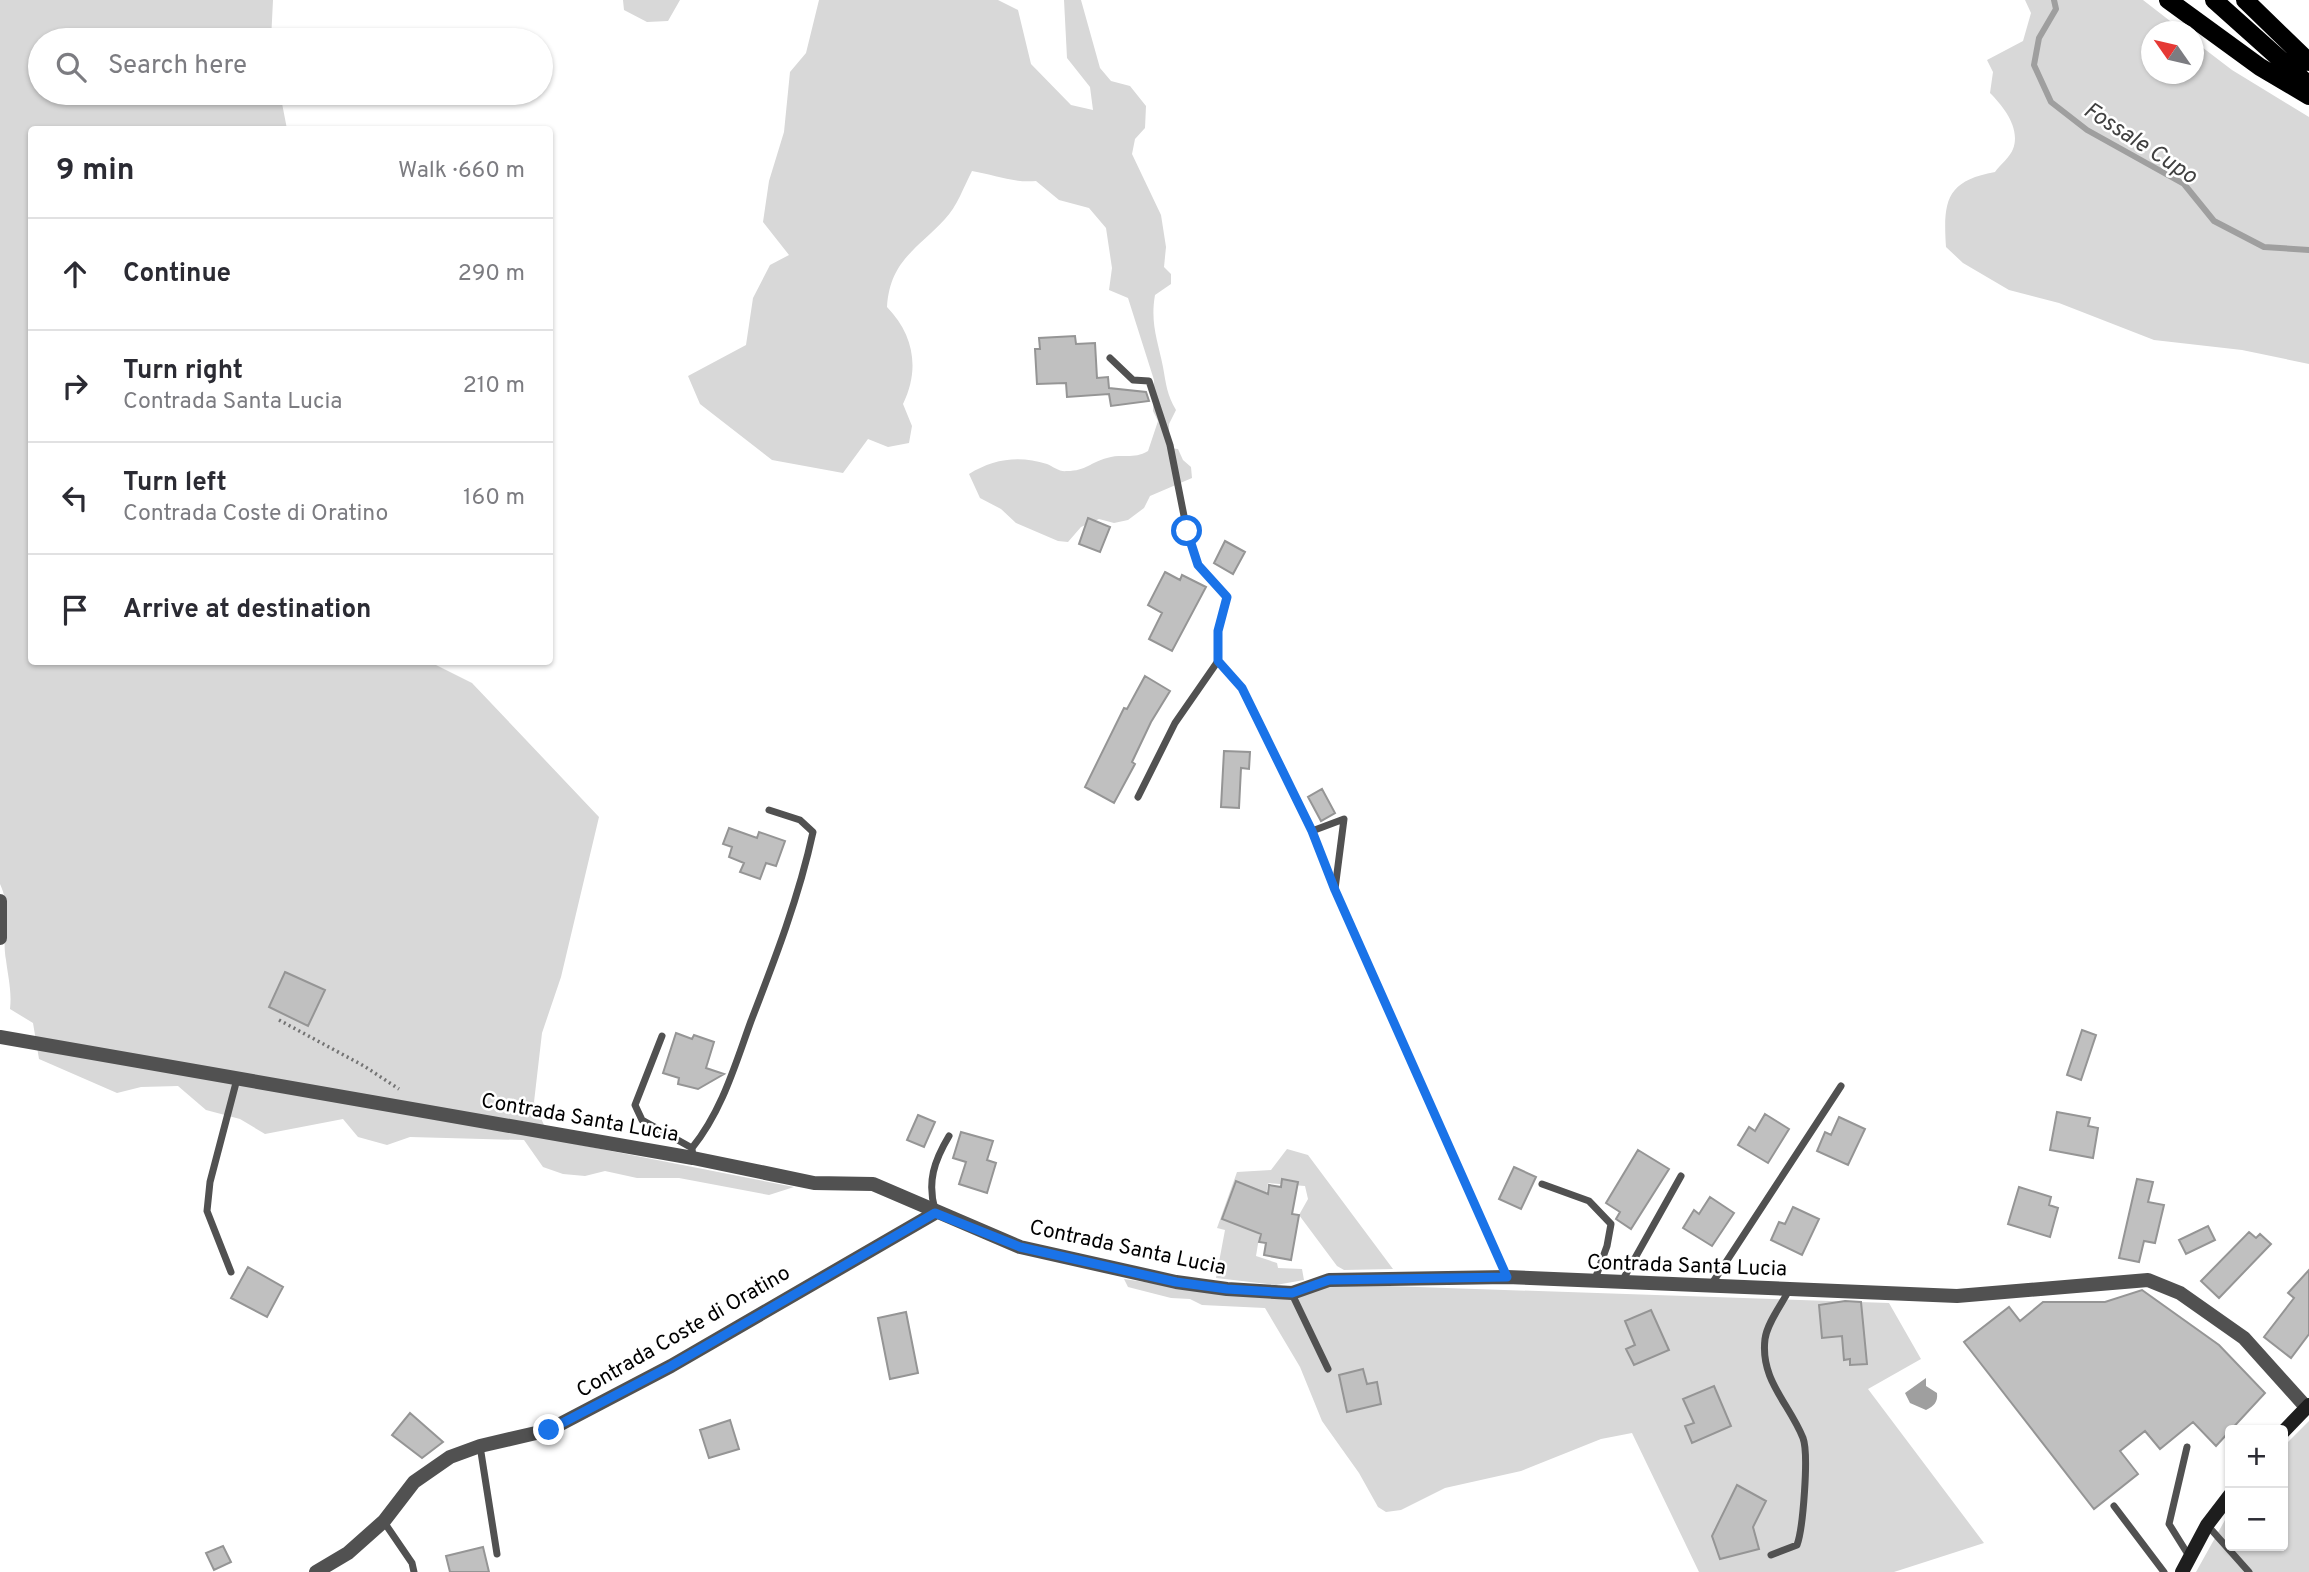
<!DOCTYPE html>
<html lang="en">
<head>
<meta charset="utf-8">
<style>
	body { margin:0; font-family:Overpass,sans-serif; background:#f2f2f3; color:#2b2b33 }
	.controls { position:absolute; right:21px; bottom:21px; display:grid; overflow:hidden; border-radius:7px; box-shadow:0 2px 5px #0004 }
	.controls button { width:63px; height:63px; display:grid; place-items:center; padding:0; border:0; border-bottom:2px solid #e1e1e2; background:#fff; color:#2b2b33; font:35px sans-serif }
	.compass { position:absolute; left:2141px; top:21px; width:63px; height:63px; border-radius:50%; background:#fff; box-shadow:0 2px 5px #0004; rotate:304deg }
	.stop { position:absolute; width:21px; height:21px; margin:-16px; border:5px solid #1a73e8; border-radius:50%; background:#fff }
	.stop.end { background:#1a73e8; border-color:#fff; box-shadow:0 2px 7px #0008 }
	.list { margin:0; padding:0; list-style:none }
	h2 { display:flex; justify-content:space-between; align-items:center; height:91px; margin:0; padding:0 28px; font-size:30px }
	h2 small { font-size:23px; font-weight:400; color:#7c7c81 }
	.list li { display:grid; grid-template-columns:46px 1fr auto; gap:21px; align-items:center; box-sizing:border-box; height:112px; padding:0 28px; border-top:2px solid #e1e1e2 }
	.list b { display:block; font-size:26px; white-space:nowrap }
	.list p { margin:0; font-size:23px; white-space:nowrap; color:#7c7c81 }
	.list em { font-size:23px; font-style:normal; color:#7c7c81 }
	.icon { flex:none; width:38px; height:38px; fill:none; stroke:currentColor; stroke-width:2; stroke-linecap:round; stroke-linejoin:round }
	.map { position:relative; flex:none; width:2309px; height:1572px; overflow:hidden }
	.search { position:absolute; background:#fff; box-shadow:0 2px 5px #0004; left:28px; top:28px; width:525px; height:77px; display:flex; align-items:center; gap:18px; box-sizing:border-box; padding:0 24px; border-radius:38px; color:#7c7c81; font-size:26px }
	.panel { position:absolute; background:#fff; box-shadow:0 2px 5px #0004; left:28px; top:126px; width:525px; height:539px; border-radius:7px }
	.map>svg:first-child { display:block }
	.green { fill:#d8d8d8 }
	.water { fill:#9f9f9f }
	.lines { fill:none; stroke-linecap:round; stroke-linejoin:round }
	.stream { stroke:#9f9f9f; stroke-width:6 }
	.building { fill:#c0c0c0; stroke:#959595; stroke-width:2 }
	.path { stroke:#737373; stroke-width:3.5; stroke-dasharray:2 3.5; stroke-linecap:butt }
	.lane { stroke:#515151; stroke-width:7 }
	.street { stroke:#515151; stroke-width:14 }
	.secondary { stroke:#1e1e1e; stroke-width:14 }
	.primary { stroke:#000; stroke-width:18 }
	.route { stroke:#1a73e8; stroke-width:9 }
	.labels { text-anchor:middle; stroke-width:5; stroke-linejoin:round; paint-order:stroke }
	.street-label { font-size:21px; fill:#000; stroke:#fff }
	.water-label { font-size:23px; font-style:italic; fill:#404040; stroke:#fff }
</style>
</head>
<body>
<div class="map">
<svg width="2309" height="1572" viewBox="0 0 2309 1572">
	<rect width="100%" height="100%" fill="#fff"/>
	<path class="green" d="M0 0H273L271 40H40V93H280L287 129 32 130V662H430L472 683 599 817 561 977 542 1033 534 1102 550 1139 794 1187 769 1195 679 1178H637L605 1171 585 1176 563 1174 543 1167 524 1140 410 1137 387 1145 358 1137 343 1119 265 1134 240 1119 206 1110 178 1086 141 1087 117 1093 39 1059 33 1023 10 1009C12 991 8 977 6 960 1 934 12 909 0 884Z
		M623 0H680L668 21 647 22 624 10Z
		M819 0H998L1018 10 1031 64 1071 105 1093 110 1090 87 1067 58 1064 0H1081L1100 68 1111 81 1130 86 1146 106 1145 128 1135 139 1132 154 1161 215 1166 247 1164 267 1171 274V284L1155 295C1150 324 1158 341 1163 367 1166 384 1167 395 1176 410L1169 424V448L1178 449 1183 460 1191 467 1192 478 1150 496 1144 508 1128 520 1114 523 1099 519 1081 527 1068 542 1058 541 1016 523 1001 509 980 498 969 474C993 459 1019 455 1047 464 1054 467 1059 472 1067 471 1086 471 1091 462 1107 458 1122 453 1133 460 1148 451L1158 421 1153 411 1154 380 1128 298 1109 290 1112 268 1106 228 1089 208 1059 200 1036 181C1013 183 995 175 972 171 964 186 957 207 945 219 916 250 890 261 887 307 914 335 920 369 903 404L912 426 909 443 888 447 868 439 843 473 772 460 700 404 688 376 746 345 753 298 770 265 789 255 763 222 769 181 784 132 790 72 806 53Z
		M2025 0H2143L2183 31 2152 32V74H2194V41L2232 70 2309 117V364L2242 350 2154 340 2059 303 2009 290 1963 263 1946 247C1943 201 1946 181 1995 172 2000 165 2010 157 2013 149 2021 128 2003 106 1990 93L1993 72 1987 60 2023 41 2031 13Z
		M1287 1149 1308 1155 1393 1269 1344 1270 1337 1266 1299 1215 1308 1199 1305 1186 1268 1183 1256 1256 1277 1263 1278 1268 1302 1269 1304 1280 1276 1285 1216 1278 1225 1230 1217 1228 1237 1172 1271 1170Z
		M1124 1279 1226 1294 1331 1284 1889 1303 1921 1359 1868 1389 1984 1543 1894 1572H1699L1632 1433 1601 1439 1521 1471 1445 1488 1401 1510 1386 1512 1378 1507 1359 1473 1322 1421 1300 1367 1265 1308 1202 1305 1190 1299 1171 1298 1128 1287Z
		M2309 1421V1572H2196L2230 1511V1546H2283V1447Z"/>
	<path class="water" d="M1926 1378V1386L1937 1393C1938 1402 1934 1406 1926 1410L1910 1403 1905 1393Z"/>
	<g class="lines">
		<path class="stream" d="M2054 0 2056 9 2039 38 2034 65 2051 102 2087 130 2184 184 2214 221 2264 247 2309 250"/>
	</g>
	<path class="building" d="M1075 336 1076 344 1095 343 1097 378 1108 377 1109 388 1146 392 1149 401 1111 406 1109 394 1067 397 1066 383 1037 384 1035 349H1040L1039 338Z
		M1088 518 1110 527 1100 552 1079 544Z
		M1225 541 1245 552 1233 574 1214 563Z
		M1165 572 1180 580 1182 575 1206 587 1172 651 1149 639 1162 613 1148 605Z
		M1145 676 1170 691 1151 722 1132 762 1135 764 1114 803 1085 787 1124 708 1127 709Z
		M1224 751 1250 752 1249 769 1241 768 1239 808 1221 807Z
		M1322 789 1335 813 1321 821 1308 797Z
		M729 828 757 838 759 832 785 841 776 866 766 863 760 879 740 872 744 863 729 857 732 847 723 844Z
		M285 972 325 990 308 1026 269 1007Z
		M2082 1030 2096 1035 2081 1080 2067 1075Z
		M676 1033 692 1039 694 1035 714 1042 706 1068 724 1074 698 1089 678 1084 679 1078 663 1073Z
		M2057 1112 2090 1118 2088 1126 2098 1128 2093 1158 2050 1150Z
		M1765 1114 1789 1129 1768 1163 1738 1145 1749 1127 1755 1131Z
		M918 1115 935 1122 924 1147 907 1140Z
		M1839 1117 1865 1129 1848 1165 1817 1151 1825 1132 1831 1135Z
		M961 1132 993 1141 987 1160 996 1163 987 1193 959 1184 966 1162 953 1158Z
		M1638 1150 1669 1169 1631 1229 1616 1219 1620 1212 1606 1203Z
		M1514 1167 1536 1177 1521 1209 1499 1199Z
		M1282 1179 1298 1182 1292 1214 1299 1215 1291 1260 1264 1255 1266 1243 1259 1242 1261 1234 1222 1219 1236 1181 1268 1194 1269 1185 1281 1187Z
		M2137 1179 2153 1182 2148 1202 2164 1205 2155 1243 2144 1241 2139 1262 2119 1258Z
		M2019 1187 2051 1197 2049 1205 2058 1208 2050 1237 2008 1224Z
		M1710 1197 1734 1213 1712 1246 1683 1228 1694 1210 1699 1214Z
		M1793 1207 1819 1219 1802 1255 1771 1240 1779 1222 1785 1224Z
		M2208 1226 2215 1240 2186 1254 2179 1240Z
		M2249 1232 2256 1238 2260 1234 2271 1244 2219 1298 2201 1281Z
		M248 1267 283 1287 267 1317 231 1298Z
		M2309 1270V1334L2291 1358 2264 1337 2294 1298 2288 1293Z
		M2142 1290 2219 1345 2265 1393 2216 1446 2193 1422 2160 1449 2145 1431 2120 1451 2138 1474 2094 1509 1964 1342 2009 1307 2020 1321 2043 1302H2105Z
		M1845 1301 1861 1302 1867 1364 1850 1365V1359L1844 1360 1842 1336 1822 1338 1819 1305Z
		M1651 1310 1669 1350 1634 1365 1626 1349 1635 1345 1625 1321Z
		M906 1312 918 1373 890 1379 878 1318Z
		M1363 1369 1367 1384 1377 1382 1381 1404 1347 1412 1339 1375Z
		M1714 1386 1731 1426 1692 1443 1685 1426 1694 1423 1683 1399Z
		M410 1413 443 1442 422 1458 392 1435Z
		M730 1420 739 1449 709 1458 700 1430Z
		M1737 1485 1766 1501 1753 1527 1759 1549 1720 1559 1712 1536Z
		M223 1546 231 1562 214 1570 206 1553Z
		M483 1547 489 1572H450L446 1556Z"/>
	<g class="lines">
		<path class="path" d="M279 1020 364 1066 399 1089"/>
		<path class="lane" d="M1110 358 1133 380 1149 381 1170 445 1187 531 1198 565 1227 597 1218 631V661L1242 688 1312 831 1335 890 1507 1277
			M1138 797 1175 723 1218 661
			M1312 831 1344 819 1335 889
			M662 1036 635 1105 642 1120 692 1148
			M693 1158 692 1148C722 1111 735 1065 751 1021 775 959 799 897 813 832L800 820 769 810
			M1542 1184 1589 1201 1611 1224 1607 1246 1594 1282
			M935 1210C927 1182 934 1161 949 1136
			M231 1272 207 1211 210 1182 237 1079
			M1621 1283 1681 1176
			M1711 1285 1841 1086
			M1292 1294 1328 1369
			M480 1446 497 1554
			M2187 1447 2169 1524 2189 1556
			M2114 1506 2164 1572
			M384 1522 412 1563 414 1572
			M2208 1526 2249 1572
			M1771 1555 1797 1545C1803 1529 1809 1454 1803 1438 1789 1403 1760 1380 1765 1339 1767 1323 1782 1304 1789 1290"/>
		<path class="street" d="M0 901V938
			M0 1037 693 1158 814 1183 873 1184 1020 1247 1176 1282 1227 1289 1292 1293 1329 1280 1507 1277 1957 1296 2148 1280 2180 1293 2244 1338 2306 1407
			M316 1572 348 1553 384 1521 414 1482 450 1457 480 1446 549 1430 671 1366 935 1213"/>
		<path class="secondary" d="M2283 1432 2309 1405
			M2182 1572 2207 1525 2230 1495"/>
		<path class="primary" d="M2168 0 2260 67 2309 96
			M2214 0 2309 85
			M2245 0 2309 62"/>
	</g>
	<g class="lines">
		<path class="route" d="M549 1430 671 1366 935 1213 1020 1247 1176 1282 1227 1289 1292 1293 1329 1280 1507 1277 1335 890 1312 831 1242 688 1218 661V631L1227 597 1198 565 1187 531"/>
	</g>
	<g class="labels">
		<g class="street-label">
			<text transform="translate(580 1117) rotate(10)" y="7">Contrada Santa Lucia</text>
			<text transform="translate(1128 1247) rotate(12)" y="7">Contrada Santa Lucia</text>
			<text transform="translate(1687 1265) rotate(2)" y="7">Contrada Santa Lucia</text>
			<text transform="translate(683 1331) rotate(-30)" y="7">Contrada Coste di Oratino</text>
		</g>
		<g class="water-label">
			<text transform="translate(2141 142) rotate(33)" y="8">Fossale Cupo</text>
		</g>
	</g>
</svg>
<div class="controls">
<button>+</button>
<button>−</button>
</div>
<svg class="compass" viewBox="-18 -18 36 36"><path d="M0-13l5 13h-10z" fill="#e53935"/><path d="M0 13l5-13h-10z" fill="#7c7c81"/></svg>
<div class="stop" style="left:1187px;top:531px"></div>
<div class="stop end" style="left:549px;top:1430px"></div>
<div class="search"><svg class="icon" aria-label="search" viewBox="0 0 24 24"><circle cx="10" cy="10" r="6"/><path d="M15 15l6 6"/></svg>Search here</div>
<section class="panel">
<h2>9 min<small>Walk · 660 m</small></h2>
<ul class="list">
<li><svg class="icon" aria-label="ahead" viewBox="0 0 24 24"><path d="M12 20V5M6 11l6-6 6 6"/></svg><div><b>Continue</b></div><em>290 m</em></li>
<li><svg class="icon" aria-label="right" viewBox="0 0 24 24"><path d="M7 20v-9h11M14 6l5 5-5 5"/></svg><div><b>Turn right</b><p>Contrada Santa Lucia</p></div><em>210 m</em></li>
<li><svg class="icon" aria-label="left" viewBox="0 0 24 24"><path d="M17 20v-9H6M10 6l-5 5 5 5"/></svg><div><b>Turn left</b><p>Contrada Coste di Oratino</p></div><em>160 m</em></li>
<li><svg class="icon" aria-label="arrive" viewBox="0 0 24 24"><path d="M6 21V4h12l-3 4 3 4H6"/></svg><div><b>Arrive at destination</b></div></li>
</ul>
</section>
</div>
</body>
</html>
